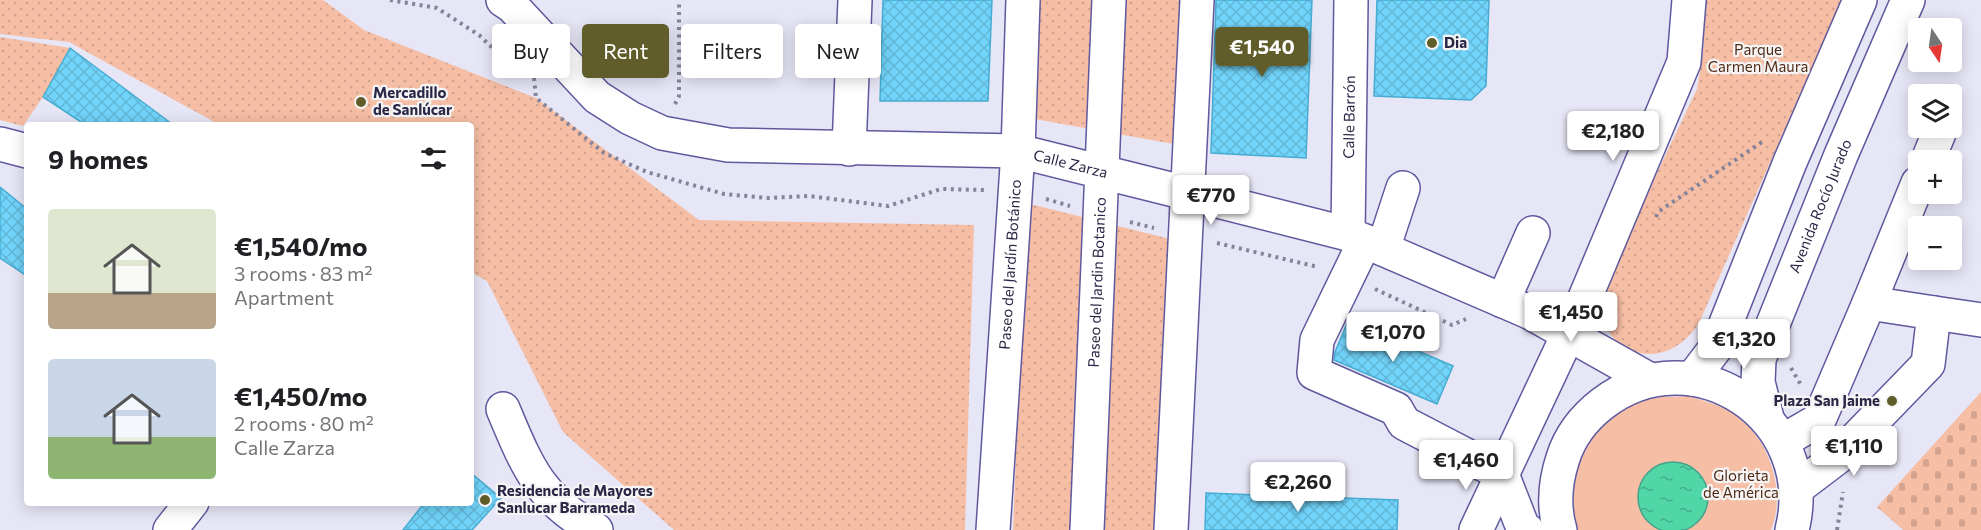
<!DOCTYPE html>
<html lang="en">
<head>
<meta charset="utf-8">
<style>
  body { margin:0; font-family:Commissioner,sans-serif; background:#f2f2f2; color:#202124; height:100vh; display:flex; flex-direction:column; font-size:22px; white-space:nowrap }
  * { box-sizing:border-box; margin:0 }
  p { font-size:20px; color:#757577 }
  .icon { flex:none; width:33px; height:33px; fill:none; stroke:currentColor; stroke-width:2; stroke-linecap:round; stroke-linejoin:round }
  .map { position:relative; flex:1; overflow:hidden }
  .panel { position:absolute; left:24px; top:122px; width:450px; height:384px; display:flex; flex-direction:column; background:#fff; border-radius:6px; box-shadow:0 3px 15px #0003 }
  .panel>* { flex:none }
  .top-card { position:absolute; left:492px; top:24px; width:570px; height:54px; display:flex; gap:12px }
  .needle { width:39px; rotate:167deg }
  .tools { position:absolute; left:1908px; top:18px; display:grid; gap:12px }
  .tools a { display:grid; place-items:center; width:54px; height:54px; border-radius:6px; background:#fff; box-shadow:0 3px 15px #0003; font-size:30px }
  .price { position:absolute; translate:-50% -51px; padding:0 14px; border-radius:6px; background:#fff; color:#222; font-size:20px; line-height:39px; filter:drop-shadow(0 2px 3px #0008) }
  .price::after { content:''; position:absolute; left:50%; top:36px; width:18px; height:14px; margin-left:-9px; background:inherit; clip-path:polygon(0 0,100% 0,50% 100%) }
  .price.active { background:#605d2a; color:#fff }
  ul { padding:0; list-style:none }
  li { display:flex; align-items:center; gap:18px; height:150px; padding:0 24px }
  li span { display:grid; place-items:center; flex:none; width:168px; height:120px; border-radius:6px; color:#555 }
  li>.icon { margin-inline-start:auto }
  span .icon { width:72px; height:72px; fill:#fffc; stroke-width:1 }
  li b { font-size:26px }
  h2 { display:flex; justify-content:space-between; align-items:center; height:72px; padding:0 24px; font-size:26px }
  .pill { padding:0 21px; border-radius:6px; background:#fff; box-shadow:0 3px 15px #0003; font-size:21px; line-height:54px }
  .pill.active { background:#605d2a; color:#fff }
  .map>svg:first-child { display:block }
  .green { fill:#f6bea5 }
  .cemetery { fill:url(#cemetery-stones) }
  .park { fill:url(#park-dots) }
  .water { fill:url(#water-ripples); stroke:#45a28a; stroke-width:1.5 }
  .building { fill:url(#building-cross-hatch); stroke:#47acd1; stroke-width:1.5 }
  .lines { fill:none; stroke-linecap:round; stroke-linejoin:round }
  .minor-casing { stroke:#5f599e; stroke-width:36 }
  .major-casing { stroke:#5f599e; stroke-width:36 }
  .path { stroke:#84839a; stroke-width:4; stroke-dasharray:3 4.5; stroke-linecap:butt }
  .minor { stroke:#fff; stroke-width:33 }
  .major { stroke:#fff; stroke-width:33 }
  .poi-dot { fill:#605d2a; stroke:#f5f5f5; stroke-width:2 }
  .labels { text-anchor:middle; stroke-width:4.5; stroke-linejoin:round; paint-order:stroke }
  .poi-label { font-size:15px; font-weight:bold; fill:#2a2846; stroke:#f5f5f5; text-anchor:start }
  .park-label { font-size:15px; fill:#512a16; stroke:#f5f5f5 }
  .street-label { font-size:15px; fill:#2a2846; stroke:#f5f5f5 }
</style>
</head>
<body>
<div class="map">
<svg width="1981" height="530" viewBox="0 0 1981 530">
  <defs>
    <pattern id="cemetery-stones" width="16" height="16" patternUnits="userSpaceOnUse" patternTransform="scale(1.5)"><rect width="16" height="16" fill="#f6bea5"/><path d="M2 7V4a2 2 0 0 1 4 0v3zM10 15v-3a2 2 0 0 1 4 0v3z" fill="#d3a38f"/></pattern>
    <pattern id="park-dots" width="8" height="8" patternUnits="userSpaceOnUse" patternTransform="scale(1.5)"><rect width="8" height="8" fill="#f6bea5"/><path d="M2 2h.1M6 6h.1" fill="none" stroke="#d3a38f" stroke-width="1.8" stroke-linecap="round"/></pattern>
    <pattern id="water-ripples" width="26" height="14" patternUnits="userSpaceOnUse" patternTransform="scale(1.5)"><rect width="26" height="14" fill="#51d7a7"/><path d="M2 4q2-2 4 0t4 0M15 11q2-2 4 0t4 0" fill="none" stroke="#43ae8a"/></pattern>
    <pattern id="building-cross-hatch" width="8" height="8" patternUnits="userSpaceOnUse" patternTransform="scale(1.5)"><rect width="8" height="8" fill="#71d4fa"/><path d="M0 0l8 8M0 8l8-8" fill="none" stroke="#62b6d8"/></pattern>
  </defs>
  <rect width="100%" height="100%" fill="#e6e6f6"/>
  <path class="green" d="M1688,396C1698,399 1709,402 1719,406C1764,424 1789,485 1771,530H1684C1711,519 1715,483 1690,466L1648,472C1633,492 1638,520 1663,530H1578C1560,475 1596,408 1655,398C1665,396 1677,397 1688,396Z"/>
  <path class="cemetery" d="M1981,392V530H1903L1877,507Z"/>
  <g class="park">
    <path d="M0,0H323L364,30L536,98L699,220L974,225L965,530H674L563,432L487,281L471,272V124H218L69,42L0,34Z"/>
    <path d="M1039,0H1182L1179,145L1035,119Z"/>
    <path d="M1706,0H1842L1699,323C1662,382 1586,350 1604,284L1697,89L1703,53Z"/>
    <path d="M0,37L70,48L43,97L23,126L0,120Z"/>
    <path d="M1026,203L1170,239L1159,530H1013Z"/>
  </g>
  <circle class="water" cx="1673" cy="497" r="35"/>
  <g class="building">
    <path d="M883,0H992L988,101H880Z"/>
    <path d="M1216,0H1312L1306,158L1211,153Z"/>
    <path d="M1377,0H1489L1486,86L1471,100L1374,96Z"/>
    <path d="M70,48L172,124H84L43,97Z"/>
    <path d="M0,187L27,209V276L0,258Z"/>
    <path d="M1348,321L1453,366L1437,404L1334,360L1335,352Z"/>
    <path d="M471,473L501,498L472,530H403L425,502H471Z"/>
    <path d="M1206,493L1398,500L1397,530H1205Z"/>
  </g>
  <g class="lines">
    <defs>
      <g id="minor">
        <path id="s1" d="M503,0L512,6L597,97L630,118L662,133L728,145L1018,151L1186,193L1348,234L1529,312L1650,380"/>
        <path d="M0,144L27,151"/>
        <path d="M849,149L855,0"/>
        <path d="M1928,160L1941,128"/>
        <path id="s2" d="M1348,234L1351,0"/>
        <path d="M1365,241L1317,340L1314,373L1396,409L1404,423L1502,474L1523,528L1527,530"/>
        <path d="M1383,249L1403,188"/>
        <path d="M1503,301L1533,233"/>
        <path d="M1869,303L1918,183"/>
        <path d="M1934,313L1981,320"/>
        <path d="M503,409C527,466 539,499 596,530"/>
        <path d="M1783,441L1819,420L1869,303L1934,313L1928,364L1838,457L1797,488"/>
        <path d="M170,530L192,502"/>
        <path id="s3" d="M993,530L1018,151L1023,0"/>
        <path id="s4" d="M1087,530L1109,0"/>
        <path d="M1171,530L1197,0"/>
        <path d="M1476,530L1582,305L1684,62L1689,0"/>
      </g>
      <g id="major">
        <path d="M1692,379L1717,346L1790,162L1860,0"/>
        <path id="s5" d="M1767,418L1758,382L1759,359L1841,155L1908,0"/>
        <path d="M1560,530C1553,506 1555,482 1563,458C1570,436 1584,418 1602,404C1694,333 1820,418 1792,530"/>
      </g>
    </defs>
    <use href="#minor" class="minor-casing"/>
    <use href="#major" class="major-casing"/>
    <g class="path">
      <path d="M390,0L437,8L479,35L504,59H518"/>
      <path d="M534,78L536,98L604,153L647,172L724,194L768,198L809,196L888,206L941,189L985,190"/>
      <path d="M675,104L679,96V0"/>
      <path d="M1046,199L1070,206"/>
      <path d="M1656,217L1658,212L1765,140"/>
      <path d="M1130,222L1154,228"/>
      <path d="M1217,243L1318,267"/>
      <path d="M1375,289L1452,325L1466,319"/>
      <path d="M1791,368L1801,385"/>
      <path d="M1837,530L1843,492"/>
    </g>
    <use href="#minor" class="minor"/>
    <use href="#major" class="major"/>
  </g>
  <g class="poi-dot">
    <circle cx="1432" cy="43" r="6"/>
    <circle cx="361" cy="102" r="6"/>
    <circle cx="1892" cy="401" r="6"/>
    <circle cx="485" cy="500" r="6"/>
  </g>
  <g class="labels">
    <g class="poi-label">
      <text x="1444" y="48">Dia</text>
      <text x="373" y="98">Mercadillo<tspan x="373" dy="17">de Sanlúcar</tspan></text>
      <text x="1880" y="406" text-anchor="end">Plaza San Jaime</text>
      <text x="497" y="496">Residencia de Mayores<tspan x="497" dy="17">Sanlucar Barrameda</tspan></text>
    </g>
    <g class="park-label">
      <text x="1758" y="55">Parque<tspan x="1758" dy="17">Carmen Maura</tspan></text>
      <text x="1741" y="481">Glorieta<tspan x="1741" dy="17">de América</tspan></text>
    </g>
    <g class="street-label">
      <text dy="5" stroke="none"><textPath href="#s2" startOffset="117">Calle Barrón</textPath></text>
      <text dy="5" stroke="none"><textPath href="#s1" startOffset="621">Calle Zarza</textPath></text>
      <text dy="5" stroke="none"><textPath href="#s5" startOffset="225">Avenida Rocío Jurado</textPath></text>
      <text dy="5" stroke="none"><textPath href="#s3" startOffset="266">Paseo del Jardín Botánico</textPath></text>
      <text dy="5" stroke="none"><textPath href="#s4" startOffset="248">Paseo del Jardin Botanico</textPath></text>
    </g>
  </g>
</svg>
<div class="tools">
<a><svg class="needle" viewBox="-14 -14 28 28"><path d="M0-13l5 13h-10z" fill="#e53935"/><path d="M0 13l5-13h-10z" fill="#757577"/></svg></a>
<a><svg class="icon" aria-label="layers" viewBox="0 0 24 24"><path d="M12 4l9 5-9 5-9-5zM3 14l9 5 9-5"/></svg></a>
<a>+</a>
<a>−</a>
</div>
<b class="price active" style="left:1262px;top:78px">€1,540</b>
<b class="price" style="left:1613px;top:162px">€2,180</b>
<b class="price" style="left:1211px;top:226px">€770</b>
<b class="price" style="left:1571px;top:343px">€1,450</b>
<b class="price" style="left:1393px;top:363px">€1,070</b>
<b class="price" style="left:1744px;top:370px">€1,320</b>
<b class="price" style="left:1854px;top:477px">€1,110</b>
<b class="price" style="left:1466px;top:491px">€1,460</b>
<b class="price" style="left:1298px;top:513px">€2,260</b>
<div class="top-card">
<a class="pill">Buy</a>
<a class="pill active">Rent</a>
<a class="pill">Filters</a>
<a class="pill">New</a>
</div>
<section class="panel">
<h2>9 homes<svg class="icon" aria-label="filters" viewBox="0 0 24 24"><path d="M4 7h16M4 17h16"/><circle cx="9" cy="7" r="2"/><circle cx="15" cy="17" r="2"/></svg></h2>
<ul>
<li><span style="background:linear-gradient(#dfe7d0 70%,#b9a48a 0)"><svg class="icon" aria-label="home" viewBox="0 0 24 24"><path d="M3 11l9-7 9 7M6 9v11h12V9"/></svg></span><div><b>€1,540/mo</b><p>3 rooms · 83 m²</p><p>Apartment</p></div></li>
<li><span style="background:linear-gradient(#c9d6e8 65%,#8fb573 0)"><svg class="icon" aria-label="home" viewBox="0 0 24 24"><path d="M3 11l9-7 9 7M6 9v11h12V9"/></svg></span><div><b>€1,450/mo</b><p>2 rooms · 80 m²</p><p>Calle Zarza</p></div></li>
</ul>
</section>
</div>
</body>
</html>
